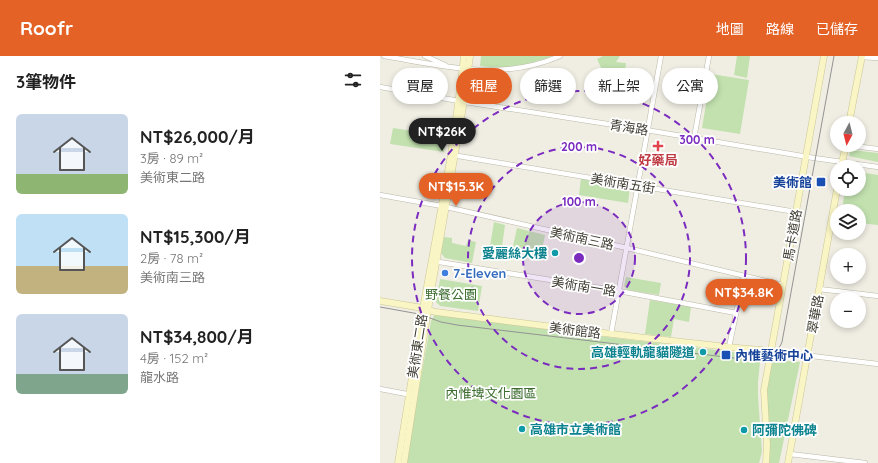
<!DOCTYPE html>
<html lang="zh-TW">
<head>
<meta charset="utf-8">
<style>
  body { margin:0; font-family:Quicksand,"Noto Sans TC",sans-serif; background:#f2f2f2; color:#222; height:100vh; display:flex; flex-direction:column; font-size:15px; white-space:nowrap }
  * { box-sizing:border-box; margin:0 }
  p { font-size:13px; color:#767676 }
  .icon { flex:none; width:22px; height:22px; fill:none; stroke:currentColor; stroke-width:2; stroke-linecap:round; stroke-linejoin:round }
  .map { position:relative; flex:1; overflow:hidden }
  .sheet { display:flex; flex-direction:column; background:#fff; width:380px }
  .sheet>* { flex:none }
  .banner { position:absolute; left:12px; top:12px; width:380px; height:36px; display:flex; gap:8px }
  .needle { width:26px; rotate:187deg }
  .tools { position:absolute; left:450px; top:60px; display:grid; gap:8px }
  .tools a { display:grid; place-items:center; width:36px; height:36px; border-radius:50%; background:#fff; box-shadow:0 2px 6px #0003; font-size:20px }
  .price { position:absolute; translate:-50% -34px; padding:0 9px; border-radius:14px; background:#e46226; color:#fff; font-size:13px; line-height:26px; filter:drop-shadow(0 1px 2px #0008) }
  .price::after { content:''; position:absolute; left:50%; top:24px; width:12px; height:9px; margin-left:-6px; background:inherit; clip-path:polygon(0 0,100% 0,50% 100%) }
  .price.selected { background:#222; color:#fff }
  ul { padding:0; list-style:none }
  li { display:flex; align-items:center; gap:12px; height:100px; padding:0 16px }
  li span { display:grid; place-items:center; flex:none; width:112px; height:80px; border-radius:6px; color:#555 }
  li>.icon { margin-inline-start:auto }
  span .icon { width:48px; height:48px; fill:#fffc; stroke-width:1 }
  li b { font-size:17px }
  h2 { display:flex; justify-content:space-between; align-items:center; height:48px; padding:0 16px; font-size:17px }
  .tag { padding:0 14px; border-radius:18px; background:#fff; box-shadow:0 2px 6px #0003; font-size:14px; line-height:36px }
  .tag.selected { background:#e46226; color:#fff }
  header { display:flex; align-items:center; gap:24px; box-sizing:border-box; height:56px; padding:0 20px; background:#e46226; color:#fff }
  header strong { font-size:19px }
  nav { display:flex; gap:22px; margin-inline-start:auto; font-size:14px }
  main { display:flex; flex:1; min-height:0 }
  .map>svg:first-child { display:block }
  .green { fill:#c2e1af }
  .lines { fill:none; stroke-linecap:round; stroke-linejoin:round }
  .street-casing { stroke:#bab7a7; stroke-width:5.5 }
  .secondary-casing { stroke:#ccc697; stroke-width:7 }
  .street { stroke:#fff; stroke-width:4.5 }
  .secondary { stroke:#f9f5c4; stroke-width:6 }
  .tram { stroke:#939393; stroke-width:1 }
  .ring { fill:none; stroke:#7b2cbf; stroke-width:2; stroke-dasharray:7 5 }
  .health-dot { fill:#e0444e; stroke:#fff; stroke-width:1.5 }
  .transit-dot { fill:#1a4fb4; stroke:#fff; stroke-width:1.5 }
  .culture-dot { fill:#0f9aa8; stroke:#fff; stroke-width:1.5 }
  .shop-dot { fill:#3f7fe0; stroke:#fff; stroke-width:1.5 }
  .labels { text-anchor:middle; stroke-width:3.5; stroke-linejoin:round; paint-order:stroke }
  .street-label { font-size:13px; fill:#413e34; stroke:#fff }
  .health-label { font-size:13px; font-weight:bold; fill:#be3a42; stroke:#fff }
  .transit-label { font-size:13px; font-weight:bold; fill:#164399; stroke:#fff; text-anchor:end }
  .culture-label { font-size:13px; font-weight:bold; fill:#0d838f; stroke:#fff; text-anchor:end }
  .shop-label { font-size:13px; font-weight:bold; fill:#366cbe; stroke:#fff; text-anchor:start }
  .park-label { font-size:13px; fill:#3b6c2e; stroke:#fff }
  .centre { fill:#7b2cbf; stroke:#fff; stroke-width:2 }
  .ring-label { font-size:12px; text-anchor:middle; font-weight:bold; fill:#7b2cbf; stroke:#fff; stroke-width:3.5; stroke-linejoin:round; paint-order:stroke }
</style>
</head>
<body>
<header>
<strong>Roofr</strong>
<nav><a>地圖</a><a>路線</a><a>已儲存</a></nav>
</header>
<main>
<section class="sheet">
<h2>3筆物件<svg class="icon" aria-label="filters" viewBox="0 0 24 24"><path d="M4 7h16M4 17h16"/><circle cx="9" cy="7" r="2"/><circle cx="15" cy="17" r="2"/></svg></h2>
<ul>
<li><span style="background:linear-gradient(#c9d6e8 75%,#8fb573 0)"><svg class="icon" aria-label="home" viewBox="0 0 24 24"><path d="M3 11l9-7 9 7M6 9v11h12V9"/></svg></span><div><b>NT$26,000/月</b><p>3房 · 89 m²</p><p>美術東二路</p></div></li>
<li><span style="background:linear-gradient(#bfe0f5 65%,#c2b280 0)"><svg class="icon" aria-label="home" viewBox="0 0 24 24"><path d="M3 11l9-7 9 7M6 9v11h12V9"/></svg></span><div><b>NT$15,300/月</b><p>2房 · 78 m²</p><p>美術南三路</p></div></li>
<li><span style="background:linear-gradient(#c9d6e8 75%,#7fa58c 0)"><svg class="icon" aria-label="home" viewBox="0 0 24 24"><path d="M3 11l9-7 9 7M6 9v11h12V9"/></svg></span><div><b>NT$34,800/月</b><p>4房 · 152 m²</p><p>龍水路</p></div></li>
</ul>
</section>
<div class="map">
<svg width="498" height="407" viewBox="0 0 498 407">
  <rect width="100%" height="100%" fill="#f0eee3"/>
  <g class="green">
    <path d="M101,0H173C156,6 137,12 118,11C112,11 106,11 100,10Z"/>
    <path d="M223,0H240L236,6L246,7L244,24C224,20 226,22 217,3Z"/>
    <path d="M357,0H370L367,22L354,19Z"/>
    <path d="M331,18L369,24L360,78L322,72Z"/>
    <path d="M13,72L66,80L64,96L10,88Z"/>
    <path d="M472,94L498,97V106L473,101L469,100L470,95Z"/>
    <path d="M479,116L498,119V169L479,167V155H462L465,133H479Z"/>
    <path d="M201,122L249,130L250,132L248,147L199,139Z"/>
    <path d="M114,166L125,169L121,198L109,196Z"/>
    <path d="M137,172L165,179L160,205L131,199Z"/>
    <path d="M64,181L72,182V187L86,190L88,184L96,186L92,207L65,202L61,197Z"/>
    <path d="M246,221L281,227L279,239L247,234L244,230Z"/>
    <path d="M60,223L102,230L98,255L60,250L56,246Z"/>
    <path d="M270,244L311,251L309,266L294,263L291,281L265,278Z"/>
    <path d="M55,258L210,279L378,299L380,306L378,326V340L382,396L379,407H26L51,265Z"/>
    <path d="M397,304L420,306L399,407H387L385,334L389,309L392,306Z"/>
  </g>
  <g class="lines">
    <defs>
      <g id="street">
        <path d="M4,0C64,10 121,26 180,0"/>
        <path d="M45,0L65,9"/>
        <path d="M482,1L498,2"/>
        <path d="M0,31L79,45L260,73L434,102L498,111"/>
        <path d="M314,82L329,0"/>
        <path d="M466,89L498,93"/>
        <path d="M72,99L416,156"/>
        <path d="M0,139L62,150L247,192L403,229"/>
        <path d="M53,205L239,235L356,257"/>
        <path d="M439,233L498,240"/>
        <path d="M231,278L281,0"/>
        <path d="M349,291L364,220"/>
        <path d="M391,295L498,308"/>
        <path d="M0,333L32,339"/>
        <path d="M410,398L485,407"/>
      </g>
      <g id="secondary">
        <path d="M469,67L482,0"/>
        <path d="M461,111L466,89"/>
        <path d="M0,245L43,252L55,256C167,270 279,285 391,295"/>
        <path d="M18,407L44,247L71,99L82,19L84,0"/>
        <path d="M24,407L49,248L83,51L90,0"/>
        <path d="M386,407L387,389L384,334L444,0"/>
        <path d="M408,407L457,133"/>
      </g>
    </defs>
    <use href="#street" class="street-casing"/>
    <use href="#secondary" class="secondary-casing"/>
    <use href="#street" class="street"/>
    <use href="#secondary" class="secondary"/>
    <path class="tram" d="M0,251L39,258L61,266L77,269L362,303C378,304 395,304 402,286L454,0"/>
  </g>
  <circle cx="199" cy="202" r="56" fill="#7b2cbf" fill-opacity=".12"/>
  <g class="ring">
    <circle cx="199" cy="202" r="56"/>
    <circle cx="199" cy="202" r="111"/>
    <circle cx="199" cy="202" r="167"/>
  </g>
  <path class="health-dot" d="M276 84h4v4h4v4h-4v4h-4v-4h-4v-4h4z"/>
  <g class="transit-dot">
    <rect x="436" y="121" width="10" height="10" rx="2"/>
    <rect x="341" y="294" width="10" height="10" rx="2"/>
  </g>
  <g class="culture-dot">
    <circle cx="175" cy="197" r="4"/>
    <circle cx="323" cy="296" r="4"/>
    <circle cx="142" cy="373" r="4"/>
    <circle cx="364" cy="374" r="4"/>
  </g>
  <circle class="shop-dot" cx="65" cy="217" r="4"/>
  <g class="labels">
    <g class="street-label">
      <text transform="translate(249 71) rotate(9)" y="5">青海路</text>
      <text transform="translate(243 127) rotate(9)" y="5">美術南五街</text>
      <text transform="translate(412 179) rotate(-80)" y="5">馬卡道路</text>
      <text transform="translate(202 182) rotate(12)" y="5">美術南三路</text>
      <text transform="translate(204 230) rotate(9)" y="5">美術南一路</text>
      <text transform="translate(435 258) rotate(-80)" y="5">翠華路</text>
      <text transform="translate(195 274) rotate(7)" y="5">美術館路</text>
      <text transform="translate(37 290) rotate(-81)" y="5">美術東二路</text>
    </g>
    <g class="health-label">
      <text x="278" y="109">好藥局</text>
    </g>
    <g class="transit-label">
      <text x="432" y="131">美術館</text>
      <text x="355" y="304" text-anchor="start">內惟藝術中心</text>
    </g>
    <g class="culture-label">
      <text x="167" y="202">愛麗絲大樓</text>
      <text x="315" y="301">高雄輕軌龍貓隧道</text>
      <text x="150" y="378" text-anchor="start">高雄市立美術館</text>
      <text x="372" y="379" text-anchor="start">阿彌陀佛碑</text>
    </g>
    <g class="shop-label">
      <text x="73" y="222">7-Eleven</text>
    </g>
    <g class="park-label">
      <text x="71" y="243">野餐公園</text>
      <text x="111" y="342">內惟埤文化園區</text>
    </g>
  </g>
  <circle cx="199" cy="202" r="6" class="centre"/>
  <g class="ring-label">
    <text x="317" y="88">300 m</text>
    <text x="199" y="95">200 m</text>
    <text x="199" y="150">100 m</text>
  </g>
</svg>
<div class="tools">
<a><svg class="needle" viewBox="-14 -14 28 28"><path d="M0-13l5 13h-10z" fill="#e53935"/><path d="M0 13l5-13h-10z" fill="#767676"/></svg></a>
<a><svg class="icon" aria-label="locate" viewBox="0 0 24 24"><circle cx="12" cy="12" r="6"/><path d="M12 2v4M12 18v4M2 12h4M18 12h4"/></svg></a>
<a><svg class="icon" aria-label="layers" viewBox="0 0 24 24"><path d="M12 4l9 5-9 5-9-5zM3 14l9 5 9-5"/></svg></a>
<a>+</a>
<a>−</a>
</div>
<b class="price selected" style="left:62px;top:96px">NT$26K</b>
<b class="price" style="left:76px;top:151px">NT$15.3K</b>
<b class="price" style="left:364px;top:257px">NT$34.8K</b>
<div class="banner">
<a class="tag">買屋</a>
<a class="tag selected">租屋</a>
<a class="tag">篩選</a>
<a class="tag">新上架</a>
<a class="tag">公寓</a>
</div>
</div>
</main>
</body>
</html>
